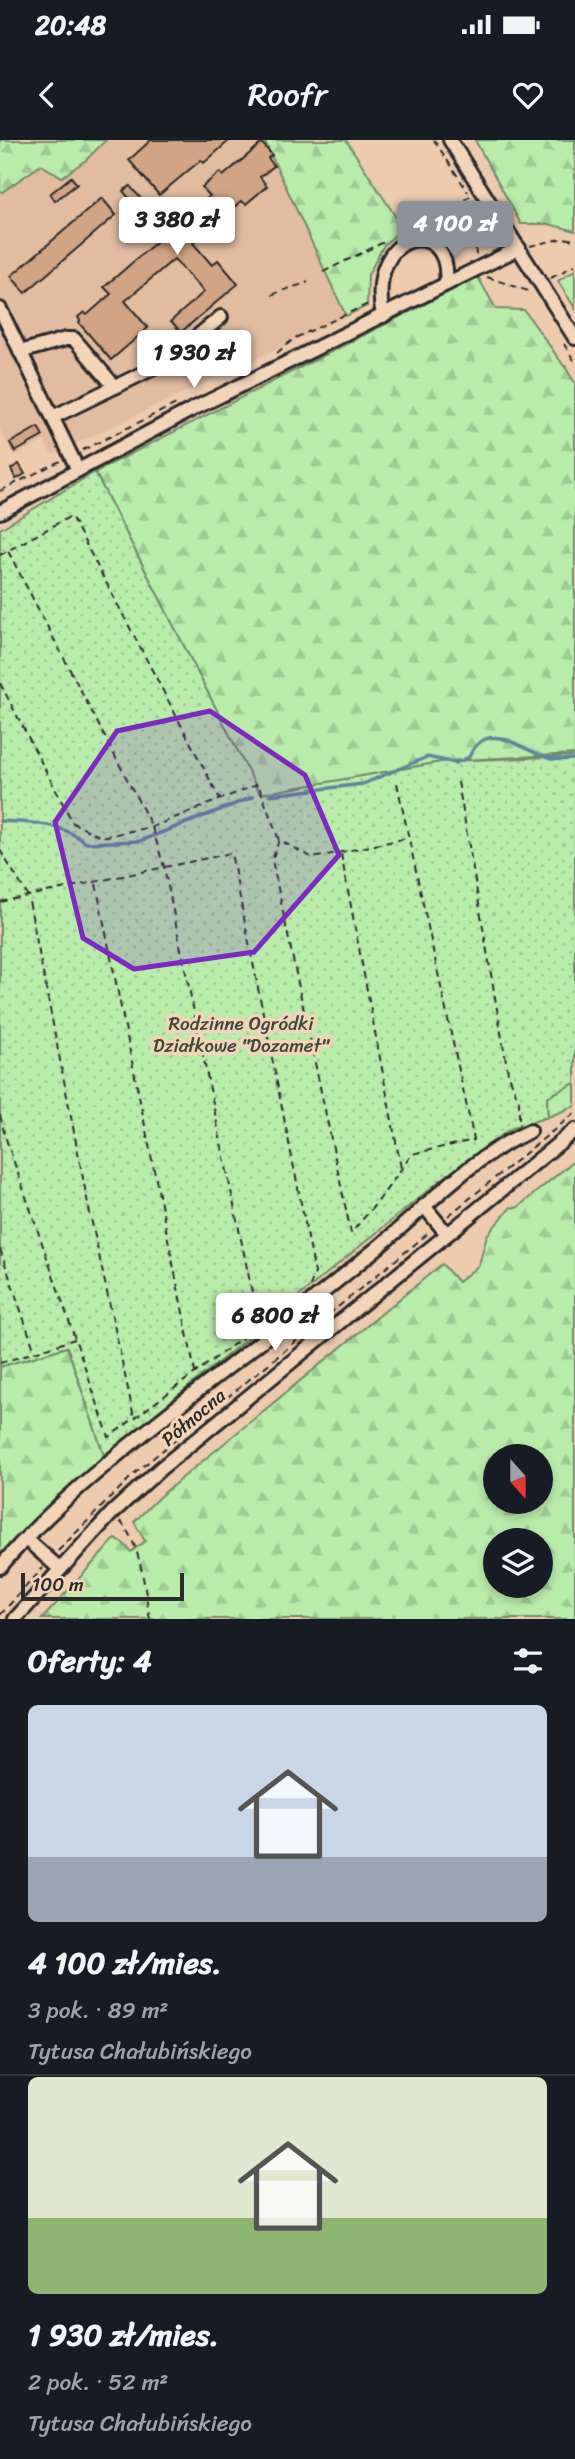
<!DOCTYPE html>
<html lang="pl">
<head>
<meta charset="utf-8">
<style>
  body { margin:0; font-family:Sriracha,sans-serif; background:#242831; color:#f1f3f6; height:100vh; display:flex; flex-direction:column; font-size:26px; white-space:nowrap }
  * { box-sizing:border-box; margin:0 }
  p { font-size:23px; color:#9ea1a6 }
  .icon { flex:none; width:38px; height:38px; fill:none; stroke:currentColor; stroke-width:2; stroke-linecap:round; stroke-linejoin:round }
  .map { position:relative; height:1479px; overflow:hidden }
  .sheet { display:flex; flex-direction:column; background:#171b24; flex:1 }
  .sheet>* { flex:none }
  .needle { width:46px; rotate:159deg }
  .controls { position:absolute; left:483px; top:1304px; display:grid; gap:14px }
  .controls a { display:grid; place-items:center; width:70px; height:70px; border-radius:50%; background:#171b24; box-shadow:0 4px 10px #0003; font-size:35px }
  .scale { position:absolute; left:21px; bottom:18px; width:163px; box-sizing:border-box; padding-left:7px; border:4px solid #2b2b2b; border-top:0; font-size:19px; line-height:24px; white-space:nowrap; color:#2b2b2b; -webkit-text-stroke:5px #f2d4b8; paint-order:stroke }
  .price { position:absolute; translate:-50% -60px; padding:0 16px; border-radius:7px; background:#fff; color:#222; font-size:23px; line-height:46px; filter:drop-shadow(0 2px 4px #0008) }
  .price::after { content:''; position:absolute; left:50%; top:42px; width:21px; height:16px; margin-left:-10px; background:inherit; clip-path:polygon(0 0,100% 0,50% 100%) }
  .price.on { background:#8c9099; color:#fff }
  ul { padding:0; list-style:none }
  li { display:grid; align-content:center; gap:14px; height:371px; padding:0 28px }
  li+li { border-top:2px solid #363941 }
  li span { display:grid; place-items:center; height:217px; border-radius:10px; color:#555 }
  li>.icon { margin-inline-start:auto }
  span .icon { width:126px; height:126px; fill:#fffc; stroke-width:1 }
  li b { font-size:30px }
  h2 { display:flex; justify-content:space-between; align-items:center; height:84px; padding:0 28px; font-size:30px }
  .status { display:flex; justify-content:space-between; align-items:center; height:49px; padding:0 35px; background:#171b24; direction:ltr }
  .status svg { height:19px; fill:currentColor }
  header { display:flex; justify-content:space-between; align-items:center; height:91px; padding:0 28px; background:#171b24; font-size:32px; font-weight:600 }
  .map>svg:first-child { display:block }
  .built { fill:#e1bca1 }
  .grass { fill:url(#grass-dots); stroke:#728b6b; stroke-width:2 }
  .forest { fill:url(#forest-firs); stroke:#728b6b; stroke-width:2; fill-rule:evenodd }
  .lines { fill:none; stroke-linecap:round; stroke-linejoin:round }
  .stream { stroke:#608699; stroke-width:3.5 }
  .building { fill:#d2a486; stroke:#2b2b2b; stroke-width:2 }
  .minor-casing { stroke:#2b2b2b; stroke-width:18 }
  .path { stroke:#2b2b2b; stroke-width:2; stroke-dasharray:7 5; stroke-linecap:butt }
  .minor { stroke:#f2d4b8; stroke-width:12 }
  .marked { fill:#7b2cbf; fill-opacity:0.2; stroke:#7b2cbf; stroke-width:5; stroke-linejoin:round }
  .labels { text-anchor:middle; stroke-width:7; stroke-linejoin:round; paint-order:stroke }
  .park-label { font-size:19px; fill:#40483e; stroke:#f2d4b8 }
  .street-label { font-size:19px; fill:#2b2b2b; stroke:#f2d4b8 }
</style>
</head>
<body>
<div class="status"><b>20:48</b><svg viewBox="0 0 49 12"><path d="M0 12V9h3v3zM5 12V6h3v6zM10 12V3h3v9zM15 12V0h3v12zM26 1h20v11H26zM47 4h2v5h-2z"/></svg></div>
<header><svg class="icon" aria-label="back" viewBox="0 0 24 24"><path d="M15 5l-7 7 7 7"/></svg>Roofr<svg class="icon" aria-label="heart" viewBox="0 0 24 24"><path d="M12 20l-8-8c-3-5 5-10 8-4 3-6 11-1 8 4z"/></svg></header>
<div class="map">
<svg width="575" height="1479" viewBox="0 0 575 1479">
  <defs>
    <pattern id="grass-dots" width="8" height="8" patternUnits="userSpaceOnUse" patternTransform="scale(1.75)"><rect width="8" height="8" fill="#b9ebab"/><path d="M2 2h.1M6 6h.1" fill="none" stroke="#9fca93" stroke-width="1.8" stroke-linecap="round"/></pattern>
    <pattern id="forest-firs" width="22" height="20" patternUnits="userSpaceOnUse" patternTransform="scale(1.75)"><rect width="22" height="20" fill="#b9ebab"/><path d="M5 1l3.5 6h-7zM16 11l3.5 6h-7z" fill="#9fca93"/></pattern>
  </defs>
  <rect width="100%" height="100%" fill="#edcbaf"/>
  <filter id="ink" filterUnits="userSpaceOnUse"><feTurbulence type="fractalNoise" baseFrequency=".0143" numOctaves="2"/><feDisplacementMap in="SourceGraphic" scale="14" xChannelSelector="R" yChannelSelector="G"/><feConvolveMatrix kernelMatrix="1 2 1 2 8 2 1 2 1" color-interpolation-filters="sRGB"/></filter>
  <g filter="url(#ink)">
    <path class="built" d="M0,0H264L346,176L52,315L44,301L14,316L0,290Z"/>
    <path class="grass" d="M95,332L260,654L446,621L575,616V943L547,957L548,977L510,989L442,1039L104,1316L67,1207L0,1227V389Z"/>
    <g class="forest">
      <path d="M0,0H106L86,20L62,37L41,25L2,52L0,51Z"/>
      <path d="M264,0H346L403,88L384,105L368,135L367,166L346,176Z"/>
      <path d="M475,0H575V91L549,84H521Z"/>
      <path d="M575,130V168L558,141Z"/>
      <path d="M478,137L496,169L524,170L564,226H567L565,227L575,243V614L446,621L260,654L95,332Z"/>
      <path d="M575,943V966L548,977L547,957Z"/>
      <path d="M575,1020V1479H42L115,1399L123,1403L131,1412L145,1401L134,1382L159,1357L442,1124L458,1142L479,1125L487,1095L511,1067L517,1068ZM495,1316H541V1362H495ZM495,1400H541V1446H495Z"/>
      <path d="M67,1207L104,1316L0,1417V1227Z"/>
    </g>
    <g class="lines">
      <g class="stream">
        <path d="M270,655L363,644L427,617L456,623L469,617C488,575 524,613 552,619C559,620 568,619 575,619"/>
        <path d="M0,681C31,683 61,682 86,703L140,701L253,657"/>
      </g>
    </g>
    <g class="building">
      <path d="M151,0H230L204,23L201,20L159,55L129,20Z"/>
      <path d="M262,3L272,15L268,18L274,26L260,37L267,46L246,64L241,61L193,103L212,125L218,120L238,144L181,192L171,181L204,152L174,119L125,161L148,188L111,220L79,183L80,181L78,177L84,172L87,175L111,154L104,147L162,97L123,51L130,46L169,91L210,56L202,47L220,32L223,36Z"/>
      <path d="M71,37L77,44L55,61L50,54Z"/>
      <path d="M102,58L116,75L25,153L11,136Z"/>
      <path d="M38,287L43,296L15,312L10,303Z"/>
      <path d="M19,324L25,334L16,339L11,329Z"/>
    </g>
    <g class="lines">
      <defs>
        <g id="minor">
          <path d="M450,0L575,198"/>
          <path d="M0,169L78,330"/>
          <path d="M383,176C365,88 453,74 446,144"/>
          <path d="M20,212L66,199H74L115,247"/>
          <path d="M53,277L166,222L221,177"/>
          <path d="M0,372L189,271L519,108"/>
          <path d="M424,1066L447,1094"/>
          <path d="M26,1399L60,1429"/>
          <path d="M0,1427C48,1370 109,1321 168,1274C236,1221 305,1168 371,1113C423,1071 467,1019 530,991"/>
          <path d="M15,1479L112,1373L160,1329L575,990"/>
        </g>
      </defs>
      <use href="#minor" class="minor-casing"/>
      <g class="path">
        <path d="M434,0L468,52"/>
        <path d="M473,60L476,117"/>
        <path d="M218,81L233,98"/>
        <path d="M426,88L440,76L470,56"/>
        <path d="M405,90V72L412,68"/>
        <path d="M432,90L443,96L452,109"/>
        <path d="M530,106L564,98L575,100"/>
        <path d="M323,132L388,100"/>
        <path d="M487,137L531,152"/>
        <path d="M551,138L575,125"/>
        <path d="M272,155C284,149 296,147 308,142"/>
        <path d="M564,204L575,222"/>
        <path d="M277,213L295,198L370,163"/>
        <path d="M83,310L178,263"/>
        <path d="M0,351L62,320"/>
        <path d="M8,411L152,687L164,727L259,1186"/>
        <path d="M0,415L71,376L220,659"/>
        <path d="M0,543L73,683L101,697L152,687L258,644L279,700L313,718L408,698"/>
        <path d="M458,642L508,933L519,961V985"/>
        <path d="M279,700L272,720L351,1093L379,1060L412,1014L474,1000L397,643"/>
        <path d="M0,710L28,756L89,1069L134,1277"/>
        <path d="M341,714L401,1028"/>
        <path d="M96,744L195,1232"/>
        <path d="M0,762L231,713L315,1133L309,1148"/>
        <path d="M0,975L5,996L109,1297L288,1164"/>
        <path d="M448,1076L575,973"/>
        <path d="M0,1109L35,1212"/>
        <path d="M0,1223L75,1199"/>
        <path d="M120,1381C142,1406 144,1448 150,1479"/>
        <path d="M58,1411L136,1332L431,1091"/>
        <path d="M0,1475L43,1428"/>
      </g>
      <use href="#minor" class="minor"/>
    </g>
  </g>
  <path class="marked" d="M210,571L305,635L339,715L254,812L134,829L83,798L55,682L117,591Z"/>
  <g class="labels">
    <g class="park-label">
      <text x="241" y="890">Rodzinne Ogródki<tspan x="241" dy="22">Działkowe "Dozamet"</tspan></text>
    </g>
    <g class="street-label">
      <text transform="translate(193 1277) rotate(-40)" y="7">Północna</text>
    </g>
  </g>
</svg>
<div class="controls">
<a><svg class="needle" viewBox="-14 -14 28 28"><path d="M0-13l5 13h-10z" fill="#e53935"/><path d="M0 13l5-13h-10z" fill="#9ea1a6"/></svg></a>
<a><svg class="icon" aria-label="layers" viewBox="0 0 24 24"><path d="M12 4l9 5-9 5-9-5zM3 14l9 5 9-5"/></svg></a>
</div>
<div class="scale">100 m</div>
<b class="price" style="left:177px;top:117px">3 380 zł</b>
<b class="price on" style="left:455px;top:121px">4 100 zł</b>
<b class="price" style="left:194px;top:250px">1 930 zł</b>
<b class="price" style="left:275px;top:1213px">6 800 zł</b>
</div>
<section class="sheet">
<h2>Oferty: 4<svg class="icon" aria-label="filters" viewBox="0 0 24 24"><path d="M4 7h16M4 17h16"/><circle cx="9" cy="7" r="2"/><circle cx="15" cy="17" r="2"/></svg></h2>
<ul>
<li><span style="background:linear-gradient(#c9d6e8 70%,#9aa5b1 0)"><svg class="icon" aria-label="home" viewBox="0 0 24 24"><path d="M3 11l9-7 9 7M6 9v11h12V9"/></svg></span><div><b>4 100 zł/mies.</b><p>3 pok. · 89 m²</p><p>Tytusa Chałubińskiego</p></div></li>
<li><span style="background:linear-gradient(#dfe7d0 65%,#8fb573 0)"><svg class="icon" aria-label="home" viewBox="0 0 24 24"><path d="M3 11l9-7 9 7M6 9v11h12V9"/></svg></span><div><b>1 930 zł/mies.</b><p>2 pok. · 52 m²</p><p>Tytusa Chałubińskiego</p></div></li>
</ul>
</section>
</body>
</html>
